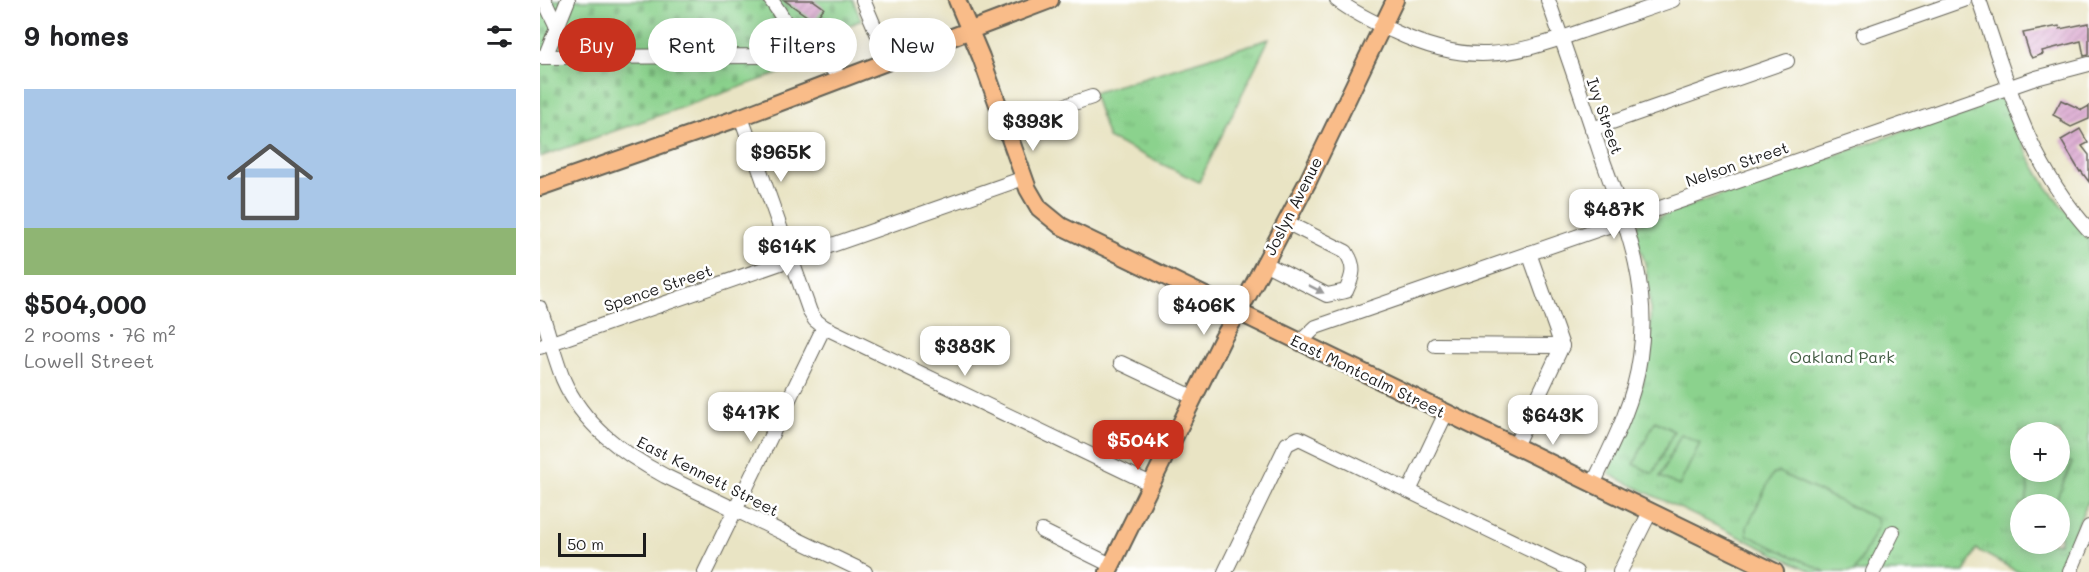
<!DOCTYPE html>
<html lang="en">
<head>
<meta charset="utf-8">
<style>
  body { margin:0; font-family:Mali,sans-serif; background:#f2f2f2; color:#202124; height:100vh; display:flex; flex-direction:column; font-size:22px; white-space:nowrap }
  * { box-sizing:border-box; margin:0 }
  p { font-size:20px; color:#757577 }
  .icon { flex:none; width:33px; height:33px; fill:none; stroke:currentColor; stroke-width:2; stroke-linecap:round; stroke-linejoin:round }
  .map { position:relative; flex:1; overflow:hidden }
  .details { display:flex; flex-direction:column; background:#fff; width:540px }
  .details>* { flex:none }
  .top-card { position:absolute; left:18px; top:18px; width:570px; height:54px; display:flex; gap:12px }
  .fabs { position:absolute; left:1470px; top:422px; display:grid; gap:12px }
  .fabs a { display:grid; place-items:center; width:60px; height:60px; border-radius:50%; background:#fff; box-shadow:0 3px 15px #0003; font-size:30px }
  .scale { position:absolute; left:18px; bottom:15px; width:88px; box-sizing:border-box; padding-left:6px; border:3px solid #1c1c1c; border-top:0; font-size:16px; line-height:21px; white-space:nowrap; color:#1c1c1c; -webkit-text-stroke:4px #fff; paint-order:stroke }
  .price { position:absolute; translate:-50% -51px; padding:0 14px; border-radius:12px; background:#fff; color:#222; font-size:20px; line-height:39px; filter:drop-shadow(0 2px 3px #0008) }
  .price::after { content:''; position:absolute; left:50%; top:36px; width:18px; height:14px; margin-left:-9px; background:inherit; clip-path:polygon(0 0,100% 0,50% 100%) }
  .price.on { background:#c8321e; color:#fff }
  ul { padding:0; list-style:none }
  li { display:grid; align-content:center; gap:12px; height:318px; padding:0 24px }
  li+li { border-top:2px solid #e0e0e0 }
  li span { display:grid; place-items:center; height:186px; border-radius:0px; color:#555 }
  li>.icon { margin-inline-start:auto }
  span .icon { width:108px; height:108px; fill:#fffc; stroke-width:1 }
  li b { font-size:26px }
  h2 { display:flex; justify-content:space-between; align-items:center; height:72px; padding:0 24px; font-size:26px }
  .tag { padding:0 21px; border-radius:27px; background:#fff; box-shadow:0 3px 15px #0003; font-size:21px; line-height:54px }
  .tag.on { background:#c8321e; color:#fff }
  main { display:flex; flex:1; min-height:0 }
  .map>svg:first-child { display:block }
  .grass { fill:url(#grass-tufts); stroke:#547754; stroke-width:1.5; fill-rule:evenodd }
  .cemetery { fill:url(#cemetery-stones); stroke:#547754; stroke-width:1.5 }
  .pitch { fill:#8bd28d; stroke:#547754; stroke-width:1.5 }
  .building { fill:url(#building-hatch) }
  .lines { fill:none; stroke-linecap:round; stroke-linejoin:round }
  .minor-casing { stroke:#646257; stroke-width:16 }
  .major-casing { stroke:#646257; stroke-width:20 }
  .minor { stroke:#fff; stroke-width:14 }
  .major { stroke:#f9bc89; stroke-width:16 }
  .oneway { fill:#999 }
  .labels { text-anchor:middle; stroke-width:5; stroke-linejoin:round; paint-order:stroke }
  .street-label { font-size:16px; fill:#1c1c1c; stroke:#fff }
  .park-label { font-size:16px; fill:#435c44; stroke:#fff }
</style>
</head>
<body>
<main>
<section class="details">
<h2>9 homes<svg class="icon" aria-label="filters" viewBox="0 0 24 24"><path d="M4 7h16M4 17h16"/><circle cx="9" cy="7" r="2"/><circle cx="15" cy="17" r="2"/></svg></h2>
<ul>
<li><span style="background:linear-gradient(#a9c7e8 75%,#8fb573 0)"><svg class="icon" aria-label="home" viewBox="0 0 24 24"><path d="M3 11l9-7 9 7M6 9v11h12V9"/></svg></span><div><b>$504,000</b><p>2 rooms · 76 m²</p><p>Lowell Street</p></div></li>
</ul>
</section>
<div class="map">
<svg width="1549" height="572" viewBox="0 0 1549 572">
  <defs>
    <pattern id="grass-tufts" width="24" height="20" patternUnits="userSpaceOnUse" patternTransform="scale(1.5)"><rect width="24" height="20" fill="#8bd28d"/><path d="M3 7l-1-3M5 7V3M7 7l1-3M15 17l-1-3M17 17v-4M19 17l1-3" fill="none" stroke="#77b479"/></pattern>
    <pattern id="cemetery-stones" width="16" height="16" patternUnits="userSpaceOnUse" patternTransform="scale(1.5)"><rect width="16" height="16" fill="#8bd28d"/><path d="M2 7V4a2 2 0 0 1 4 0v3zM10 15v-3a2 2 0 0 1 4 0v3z" fill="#77b479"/></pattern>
    <pattern id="building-hatch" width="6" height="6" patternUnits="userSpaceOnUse" patternTransform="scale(1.5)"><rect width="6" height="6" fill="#daa7cf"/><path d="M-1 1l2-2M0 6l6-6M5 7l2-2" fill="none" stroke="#ba8fb1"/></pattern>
  </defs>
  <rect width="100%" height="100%" fill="#fff"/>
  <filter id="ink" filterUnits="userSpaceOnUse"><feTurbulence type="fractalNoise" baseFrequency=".0167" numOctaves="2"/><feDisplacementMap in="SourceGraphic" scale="12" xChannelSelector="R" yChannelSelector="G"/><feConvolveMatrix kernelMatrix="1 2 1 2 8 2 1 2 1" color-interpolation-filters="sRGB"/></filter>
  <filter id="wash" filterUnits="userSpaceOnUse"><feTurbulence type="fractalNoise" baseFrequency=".008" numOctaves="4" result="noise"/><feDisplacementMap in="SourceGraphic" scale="24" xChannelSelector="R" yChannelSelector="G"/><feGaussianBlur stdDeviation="1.35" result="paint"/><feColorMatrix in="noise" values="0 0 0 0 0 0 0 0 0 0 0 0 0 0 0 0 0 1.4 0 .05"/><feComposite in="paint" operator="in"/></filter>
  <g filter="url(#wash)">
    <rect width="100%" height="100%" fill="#e9e4c4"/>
    <g class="grass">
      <path d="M729,39L659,182L568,138L553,93Z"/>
      <path d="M1459,98L1466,103L1489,157L1506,186L1549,240V499L1517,572H1478L1436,549L1425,572H1273L1068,474C1097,410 1116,362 1109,291C1108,282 1107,272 1105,263C1102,253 1097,243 1096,232C1095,227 1096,228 1098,224ZM1480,432H1520V471H1480ZM1480,504H1520V543H1480Z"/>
    </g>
    <path class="cemetery" d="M0,0H313L321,20L269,44V63L0,157Z"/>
    <g class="pitch">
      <path d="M1115,421L1134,431L1113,474L1094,464Z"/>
      <path d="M1141,434L1160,443L1139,486L1120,477Z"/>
      <path d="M1520,449L1528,453L1525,460L1532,463L1514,504H1486L1488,491L1486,471H1520Z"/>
      <path d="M1238,472L1337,519L1338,526L1314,572H1286L1207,535V527L1232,475Z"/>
    </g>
    <g id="blocks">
      <g class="building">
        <path d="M244,0H273L284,8L274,21Z"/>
        <path d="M1549,23V55L1544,56L1541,41L1502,51L1503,54L1492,58L1490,55L1483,33L1519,26L1520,29Z"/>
        <path d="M1521,100L1542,110L1549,106V119L1531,127L1520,121L1521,119L1513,115Z"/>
        <path d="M1540,129L1548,143L1542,146L1549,155V182L1541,171L1540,172L1521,140Z"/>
      </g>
    </g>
  </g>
  <g filter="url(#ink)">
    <use href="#blocks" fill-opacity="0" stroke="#646257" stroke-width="1.5"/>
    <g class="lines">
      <defs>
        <g id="minor">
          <path d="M4,0L17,27"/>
          <path d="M231,0C242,16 253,30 250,50"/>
          <path d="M323,0L349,61"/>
          <path d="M797,0C814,13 833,22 853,31C926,66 969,57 1042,31C1073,21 1103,10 1133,0"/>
          <path d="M1008,0C1026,51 1044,103 1061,155C1085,222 1111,284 1100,357C1094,403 1073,443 1053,484"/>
          <path d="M1439,0C1469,86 1486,160 1549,230"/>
          <path d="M1323,35L1423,0"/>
          <path d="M0,57L228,56C269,45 275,51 302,79"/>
          <path d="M5,57L28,0"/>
          <path d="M201,117L270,312L275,320L284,327L611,484"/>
          <path d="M465,126L552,97"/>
          <path d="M1052,129L1247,61"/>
          <path d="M724,263L787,295L806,291C813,276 816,267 806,252L746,222"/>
          <path d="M0,308C8,331 14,356 23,379C43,425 82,453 125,476L325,572"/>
          <path d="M759,343L776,327L1496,78L1549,64"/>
          <path d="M895,345L1022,346"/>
          <path d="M0,347L484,178"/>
          <path d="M581,363L653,397"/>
          <path d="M975,446L1022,346L989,253"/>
          <path d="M869,491L906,413"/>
          <path d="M502,531L571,565"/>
          <path d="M165,572L284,327"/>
          <path d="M685,572L747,444L759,438L1036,572"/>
          <path d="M1080,572L1110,512"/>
          <path d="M1333,572L1353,532"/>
          <path d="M1530,572L1549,527"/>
        </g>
        <g id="major">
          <path d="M417,0L441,57L488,189L499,208L521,226L1235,572"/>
          <path d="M0,187L201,117L510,0"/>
          <path d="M568,572L683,338L708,295L768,181L855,0"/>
        </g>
      </defs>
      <use href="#minor" class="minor-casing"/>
      <use href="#major" class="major-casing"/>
      <use href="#minor" class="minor"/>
      <use href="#major" class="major"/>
    </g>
    <defs><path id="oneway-solid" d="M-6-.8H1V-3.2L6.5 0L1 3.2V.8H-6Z" transform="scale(1.5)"/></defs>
    <use class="oneway" href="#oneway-solid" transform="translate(776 289) rotate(27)"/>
  </g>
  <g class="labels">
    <g class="street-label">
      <text transform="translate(1065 116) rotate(71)" y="6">Ivy Street</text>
      <text transform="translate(1197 164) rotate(-19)" y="6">Nelson Street</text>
      <text transform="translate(753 206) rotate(-63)" y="6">Joslyn Avenue</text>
      <text transform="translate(118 288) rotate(-19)" y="6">Spence Street</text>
      <text transform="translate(828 376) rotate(26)" y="6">East Montcalm Street</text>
      <text transform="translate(168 476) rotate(27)" y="6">East Kennett Street</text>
    </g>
    <g class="park-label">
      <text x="1302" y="363">Oakland Park</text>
    </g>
  </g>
</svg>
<div class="fabs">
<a>+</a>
<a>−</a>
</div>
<div class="scale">50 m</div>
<b class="price" style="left:493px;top:152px">$393K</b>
<b class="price" style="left:241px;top:183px">$965K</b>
<b class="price" style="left:1074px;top:240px">$487K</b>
<b class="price" style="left:247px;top:277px">$614K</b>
<b class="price" style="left:664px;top:336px">$406K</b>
<b class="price" style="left:425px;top:377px">$383K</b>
<b class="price" style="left:211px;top:443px">$417K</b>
<b class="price" style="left:1013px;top:446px">$643K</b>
<b class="price on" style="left:598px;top:471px">$504K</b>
<div class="top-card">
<a class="tag on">Buy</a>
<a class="tag">Rent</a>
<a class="tag">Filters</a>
<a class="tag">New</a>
</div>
</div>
</main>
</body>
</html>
